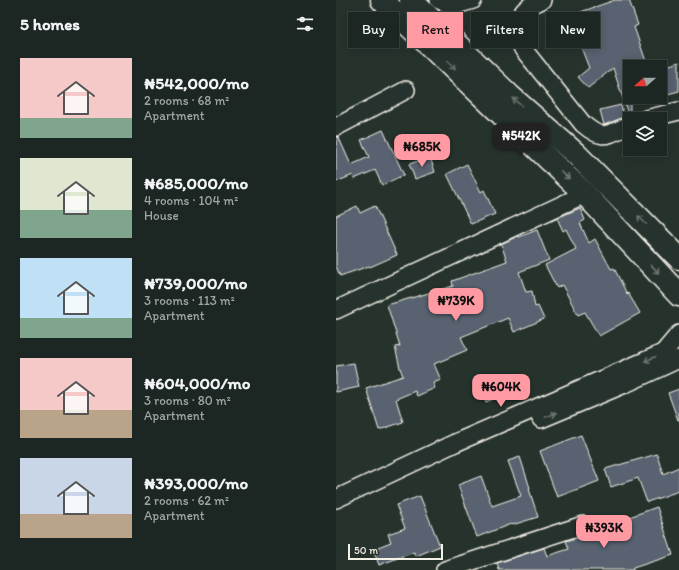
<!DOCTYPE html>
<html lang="en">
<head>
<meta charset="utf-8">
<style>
  body { margin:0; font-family:Itim,sans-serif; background:#29322f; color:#f1f3f6; height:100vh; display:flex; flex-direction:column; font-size:15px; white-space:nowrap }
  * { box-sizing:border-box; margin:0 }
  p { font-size:13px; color:#a0a5a5 }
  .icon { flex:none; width:22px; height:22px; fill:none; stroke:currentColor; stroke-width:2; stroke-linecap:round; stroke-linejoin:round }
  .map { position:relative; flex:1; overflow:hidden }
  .details { display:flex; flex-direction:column; background:#1c2622; width:336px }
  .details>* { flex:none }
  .guide { position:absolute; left:12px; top:12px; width:271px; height:36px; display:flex; gap:8px }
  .needle { width:26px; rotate:249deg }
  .tools { position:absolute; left:287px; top:60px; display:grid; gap:8px }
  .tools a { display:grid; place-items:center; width:44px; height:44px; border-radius:0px; background:#1c2622; box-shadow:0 2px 10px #0003,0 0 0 1px #3a4340; font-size:20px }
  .scale { position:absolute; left:12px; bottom:10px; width:95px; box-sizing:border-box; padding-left:4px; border:2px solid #f4f1e8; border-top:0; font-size:11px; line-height:14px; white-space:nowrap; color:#f4f1e8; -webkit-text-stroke:3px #26332d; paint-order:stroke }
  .price { position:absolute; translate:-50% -34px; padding:0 9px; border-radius:8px; background:#ff9aa2; color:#111; font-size:13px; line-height:26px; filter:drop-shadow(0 1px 2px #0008) }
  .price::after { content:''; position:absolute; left:50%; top:24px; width:12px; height:9px; margin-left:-6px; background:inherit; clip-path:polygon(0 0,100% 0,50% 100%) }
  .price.active { background:#222; color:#fff }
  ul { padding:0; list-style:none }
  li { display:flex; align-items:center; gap:12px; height:100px; padding:0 20px }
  li span { display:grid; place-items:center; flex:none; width:112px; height:80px; border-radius:0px; color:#555 }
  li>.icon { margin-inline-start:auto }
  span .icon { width:48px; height:48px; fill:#fffc; stroke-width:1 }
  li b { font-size:17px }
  h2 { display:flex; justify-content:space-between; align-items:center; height:48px; padding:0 20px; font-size:17px }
  .chip { padding:0 14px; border-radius:0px; background:#1c2622; box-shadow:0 2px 10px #0003,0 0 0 1px #3a4340; font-size:14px; line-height:36px }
  .chip.active { background:#ff9aa2; color:#111 }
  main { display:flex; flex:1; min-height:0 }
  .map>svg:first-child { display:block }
  .building { fill:#59626f; stroke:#f4f1e8 }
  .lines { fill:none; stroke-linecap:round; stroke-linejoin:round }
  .minor-casing { stroke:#f4f1e8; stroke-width:20 }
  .major-casing { stroke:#f4f1e8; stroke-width:25 }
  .minor { stroke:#26332d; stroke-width:17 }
  .major { stroke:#26332d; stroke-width:22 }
  .oneway { stroke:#6e766e }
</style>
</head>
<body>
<main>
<section class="details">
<h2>5 homes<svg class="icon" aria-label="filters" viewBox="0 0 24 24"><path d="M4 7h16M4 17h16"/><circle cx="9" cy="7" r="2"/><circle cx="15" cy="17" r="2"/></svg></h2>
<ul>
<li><span style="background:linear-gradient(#f6c9c9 75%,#7fa58c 0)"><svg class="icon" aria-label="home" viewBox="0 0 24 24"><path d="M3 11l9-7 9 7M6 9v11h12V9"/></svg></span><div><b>₦542,000/mo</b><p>2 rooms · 68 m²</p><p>Apartment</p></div></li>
<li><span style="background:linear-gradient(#dfe7d0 65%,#7fa58c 0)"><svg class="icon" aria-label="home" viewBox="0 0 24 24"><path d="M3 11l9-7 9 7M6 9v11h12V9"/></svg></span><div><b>₦685,000/mo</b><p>4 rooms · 104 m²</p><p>House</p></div></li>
<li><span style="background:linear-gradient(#bfe0f5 75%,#7fa58c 0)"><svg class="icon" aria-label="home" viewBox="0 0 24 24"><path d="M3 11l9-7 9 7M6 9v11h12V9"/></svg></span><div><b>₦739,000/mo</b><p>3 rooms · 113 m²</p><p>Apartment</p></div></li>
<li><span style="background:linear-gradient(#f6c9c9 65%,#b9a48a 0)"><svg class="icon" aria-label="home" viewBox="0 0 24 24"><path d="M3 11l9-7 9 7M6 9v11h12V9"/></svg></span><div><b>₦604,000/mo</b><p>3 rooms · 80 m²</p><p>Apartment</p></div></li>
<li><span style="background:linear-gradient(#c9d6e8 70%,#b9a48a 0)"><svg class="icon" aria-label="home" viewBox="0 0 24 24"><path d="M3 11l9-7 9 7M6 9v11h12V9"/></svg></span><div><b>₦393,000/mo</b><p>2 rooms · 62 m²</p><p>Apartment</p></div></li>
</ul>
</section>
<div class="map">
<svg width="343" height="570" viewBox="0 0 343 570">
  <rect width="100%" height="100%" fill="#26332d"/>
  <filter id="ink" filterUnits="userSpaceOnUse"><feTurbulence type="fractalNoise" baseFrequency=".025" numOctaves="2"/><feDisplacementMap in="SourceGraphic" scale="8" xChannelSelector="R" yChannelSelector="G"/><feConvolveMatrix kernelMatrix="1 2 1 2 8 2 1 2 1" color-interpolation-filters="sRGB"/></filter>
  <g filter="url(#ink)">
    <g class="building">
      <path d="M279,0H293L302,25L298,27L312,67H294V113L292,114L277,68L252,88L242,77L253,68L233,16Z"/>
      <path d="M343,62V91L324,96V68Z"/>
      <path d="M285,105L288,117L268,125L264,110Z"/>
      <path d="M47,130L68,175L46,185L39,170L18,179L17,175L0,182V137L2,136L15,165L33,157L25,140Z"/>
      <path d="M94,157L99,172L79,179L73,164Z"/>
      <path d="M131,164L145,192L148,190L159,214L135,224L111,174Z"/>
      <path d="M21,206L24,213L39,206L61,255L34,267L33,266L4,276L0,266V216Z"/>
      <path d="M244,208L249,220L244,223L253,243L259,239L275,269L278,268L291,294L292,293L304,313L263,336L249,312L242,315L226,285L221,288L209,265L240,249L230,229L227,231L221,218Z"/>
      <path d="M201,230L213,260L183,272L190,292L196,291L199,307L202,306L208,319L178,332L172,318L125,337L131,350L98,364L105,380L97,383L99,388L81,396L79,391L60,399L67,422L43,430L30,388L67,376L64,368L59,347L64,346L51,305L117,286L116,281L171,261L165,244L182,236L183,237Z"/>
      <path d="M18,363L23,387L0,392V366Z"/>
      <path d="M170,382L174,392L150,402L145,393Z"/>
      <path d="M343,389V420H342L332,393Z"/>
      <path d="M245,435L263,481L221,497L204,451Z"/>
      <path d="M321,454L327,474L343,467V491L311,502L302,478L275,487L269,469Z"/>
      <path d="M184,457L194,488L193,489L202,517L176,525L175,524L141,537L122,485L145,476L156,506L185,496L172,461Z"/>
      <path d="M84,496L104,546L80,556L78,552L43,565L37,549L55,542L52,534L69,528L60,505Z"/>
      <path d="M321,507L337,555L297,568V570H163L161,563L208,548L211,556L233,549L230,541L250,535L256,529L259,539L288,530L285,520Z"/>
    </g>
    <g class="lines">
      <defs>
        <g id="minor">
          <path d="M103,0L117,6L137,0"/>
          <path d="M206,0C181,9 175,27 187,49L247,124C268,142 271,134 294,125"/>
          <path d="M310,119L343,111"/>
          <path d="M0,127L70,90"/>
          <path d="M0,310L249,194"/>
          <path d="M205,419L289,384L343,359"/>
          <path d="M0,499L119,443L327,353L343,334"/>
          <path d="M109,570L247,525"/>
        </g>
        <g id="major">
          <path d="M46,0L249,194L343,295"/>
          <path d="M75,0L174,96L240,154L343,258"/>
        </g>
      </defs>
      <use href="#minor" class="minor-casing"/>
      <use href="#major" class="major-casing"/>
      <use href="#minor" class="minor"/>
      <use href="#major" class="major"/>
    </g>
    <defs><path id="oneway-shaft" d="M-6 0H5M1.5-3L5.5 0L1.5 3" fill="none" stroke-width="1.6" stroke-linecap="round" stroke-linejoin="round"/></defs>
    <g class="oneway">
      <use href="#oneway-shaft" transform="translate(115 65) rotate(44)"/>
      <use href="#oneway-shaft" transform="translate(181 102) rotate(-138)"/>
      <use href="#oneway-shaft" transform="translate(229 175) rotate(43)"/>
      <use href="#oneway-shaft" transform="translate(306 220) rotate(-135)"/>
      <use href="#oneway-shaft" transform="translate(319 269) rotate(47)"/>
      <use href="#oneway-shaft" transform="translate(314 359) rotate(157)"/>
      <use href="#oneway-shaft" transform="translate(215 415) rotate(-22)"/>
    </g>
  </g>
</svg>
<div class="tools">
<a><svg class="needle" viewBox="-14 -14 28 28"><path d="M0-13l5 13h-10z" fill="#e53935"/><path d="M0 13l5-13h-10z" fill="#a0a5a5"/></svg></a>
<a><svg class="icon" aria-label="layers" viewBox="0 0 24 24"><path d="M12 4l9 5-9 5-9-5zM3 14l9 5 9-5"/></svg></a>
</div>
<div class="scale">50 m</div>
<b class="price active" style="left:185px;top:157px">₦542K</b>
<b class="price" style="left:86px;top:168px">₦685K</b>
<b class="price" style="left:120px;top:322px">₦739K</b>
<b class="price" style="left:165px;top:408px">₦604K</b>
<b class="price" style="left:268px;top:549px">₦393K</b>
<div class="guide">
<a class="chip">Buy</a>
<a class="chip active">Rent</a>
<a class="chip">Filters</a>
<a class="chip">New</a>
</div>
</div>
</main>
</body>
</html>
